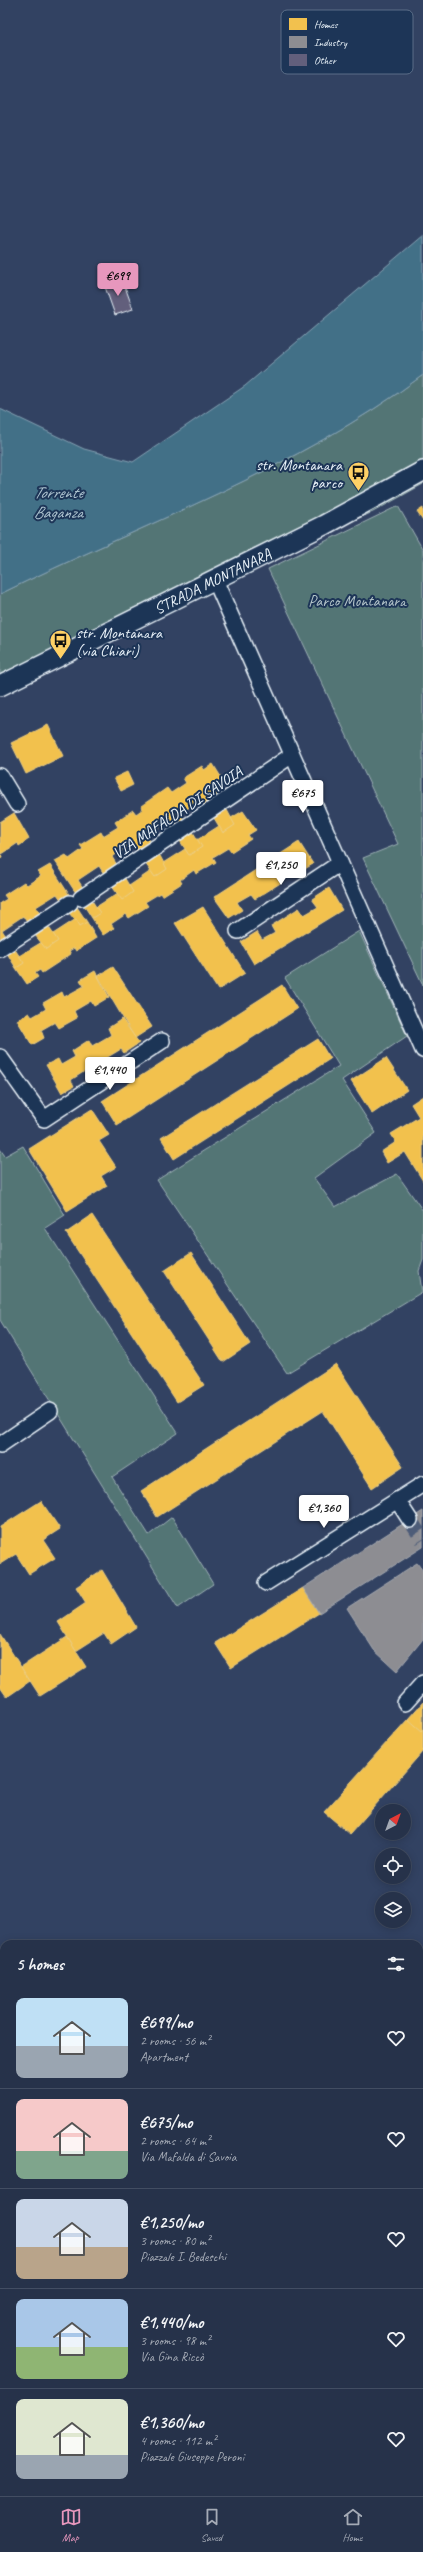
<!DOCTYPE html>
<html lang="en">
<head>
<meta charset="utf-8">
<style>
  body { margin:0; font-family:Caveat,sans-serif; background:#2e3a51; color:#f1f3f6; height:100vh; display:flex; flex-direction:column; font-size:15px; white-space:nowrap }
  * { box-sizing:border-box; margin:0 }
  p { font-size:13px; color:#a4aab5 }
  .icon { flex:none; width:22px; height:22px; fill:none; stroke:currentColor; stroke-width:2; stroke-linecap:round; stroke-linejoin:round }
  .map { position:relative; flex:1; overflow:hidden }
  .details { position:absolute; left:0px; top:1940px; width:423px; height:556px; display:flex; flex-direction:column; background:#26324a; border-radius:12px 12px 0 0; box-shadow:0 2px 10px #0003,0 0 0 1px #424d62 }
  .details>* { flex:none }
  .needle { width:26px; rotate:41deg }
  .fabs { position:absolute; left:375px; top:1804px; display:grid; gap:8px }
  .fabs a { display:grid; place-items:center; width:36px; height:36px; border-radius:50%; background:#26324a; box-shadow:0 2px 10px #0003,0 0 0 1px #424d62; font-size:20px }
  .price { position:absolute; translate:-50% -34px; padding:0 9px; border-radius:4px; background:#fff; color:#222; font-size:13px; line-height:26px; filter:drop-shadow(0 1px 2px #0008) }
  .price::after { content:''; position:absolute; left:50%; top:24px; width:12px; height:9px; margin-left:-6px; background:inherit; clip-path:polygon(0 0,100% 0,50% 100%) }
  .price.current { background:#e797bd; color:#111 }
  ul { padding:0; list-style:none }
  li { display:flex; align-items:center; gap:12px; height:100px; padding:0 16px }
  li+li { border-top:1px solid #424d62 }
  li span { display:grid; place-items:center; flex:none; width:112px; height:80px; border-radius:8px; color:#555 }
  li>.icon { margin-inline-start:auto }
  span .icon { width:48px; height:48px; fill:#fffc; stroke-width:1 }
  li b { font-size:17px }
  h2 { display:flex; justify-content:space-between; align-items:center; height:48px; padding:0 16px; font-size:17px }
  .tab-bar { display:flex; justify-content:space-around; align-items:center; height:56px; border-top:1px solid #424d62; background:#26324a; font-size:11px; color:#a4aab5 }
  .tab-bar a { display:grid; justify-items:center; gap:2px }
  .tab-bar .current { color:#e797bd }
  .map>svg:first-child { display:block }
  .green { fill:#537474; stroke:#9eb2b6 }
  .water { fill:#436f87; stroke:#85a3b4 }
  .homes { fill:#f2c14e; stroke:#efcf81 }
  .industry { fill:#8d8d92; stroke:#a8abb1 }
  .building { fill:#625f7c; stroke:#e8f1f8 }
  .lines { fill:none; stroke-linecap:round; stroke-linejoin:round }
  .minor-tunnel { stroke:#4d5c78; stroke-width:15; stroke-dasharray:15 8; stroke-linecap:butt }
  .minor-casing { stroke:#e8f1f8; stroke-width:18 }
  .tertiary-casing { stroke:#e8f1f8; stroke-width:22 }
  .minor { stroke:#1d3557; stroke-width:15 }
  .tertiary { stroke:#1d3557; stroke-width:19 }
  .labels { text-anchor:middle; stroke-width:4; stroke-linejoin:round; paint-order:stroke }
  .poi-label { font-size:16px; fill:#e8f1f8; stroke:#1d3557; text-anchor:end }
  .street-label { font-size:16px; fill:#e8f1f8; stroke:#1d3557 }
  .park-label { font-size:16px; fill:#b4c5ca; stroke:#1d3557 }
  .water-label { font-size:17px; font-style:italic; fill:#aec4d0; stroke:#1d3557 }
  .key { fill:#1d3557; stroke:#5a6d87; stroke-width:1 }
  .key-label { font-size:11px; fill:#e8f1f8 }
</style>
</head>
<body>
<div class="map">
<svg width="423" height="2496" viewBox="0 0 423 2496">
  <rect width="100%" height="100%" fill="#324262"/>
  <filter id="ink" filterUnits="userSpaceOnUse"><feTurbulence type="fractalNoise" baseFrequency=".025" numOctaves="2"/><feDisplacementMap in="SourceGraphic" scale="8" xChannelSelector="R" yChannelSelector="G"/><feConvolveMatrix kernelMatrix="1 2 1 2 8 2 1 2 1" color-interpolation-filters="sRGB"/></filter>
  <g filter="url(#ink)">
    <g class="green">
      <path d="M423,375V484L373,512L0,674V594C142,524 296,470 423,375Z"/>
      <path d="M398,506L423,550V985L363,858L398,844L268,569Z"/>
      <path d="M359,931L407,1036L342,1080L376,1133L314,1178L335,1207L397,1174L423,1211V1260L419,1271L422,1292L287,1373L157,1180L339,1066L285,978Z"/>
      <path d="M23,1146L65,1215L45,1228L178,1433L112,1477L149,1535L172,1517L213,1584L178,1608L0,1320V1149L5,1156Z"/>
      <path d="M423,2427V2496H396L402,2492H419V2430Z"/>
    </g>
    <path class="water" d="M423,235V375C296,470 142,524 0,594V409L84,449L133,462L245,386Z"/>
    <g class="homes">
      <path d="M423,508V521L417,512Z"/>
      <path d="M48,725L63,756L26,774L11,743Z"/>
      <path d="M213,764L226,785L215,792L219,799L206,808L201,800L180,813L185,821L171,830L167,822L146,835L152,844L138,852L132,844L112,857L117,865L104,874L99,866L78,880L83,888L76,893L55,861L66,855L69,859L83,849L80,845L101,832L103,836L118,827L115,822L133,810L136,814L143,809L141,806L167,788L171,793L186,783L183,778L202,766L204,770Z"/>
      <path d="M127,772L133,785L121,791L114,778Z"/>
      <path d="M227,810L235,825L223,833L214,818Z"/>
      <path d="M243,811L256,830L248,835L251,839L231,852L228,848L213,857L216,862L196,874L194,870L180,880L182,883L162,896L160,893L145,902L148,906L129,918L126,914L111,924L114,928L103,935L92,918L100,913L96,907L118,893L122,900L133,892L129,886L151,871L155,877L167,869L163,863L185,849L189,855L202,847L197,840L219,826L223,833L235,825L231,818Z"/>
      <path d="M14,813L29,839L19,846L18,843L1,854L2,857L0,858V822Z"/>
      <path d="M193,832L202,847L189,855L180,841Z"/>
      <path d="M299,842L313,864L298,873L295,869L279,879L282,882L255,899L251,894L237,902L242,910L229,918L214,897Z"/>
      <path d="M159,854L167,869L155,877L145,863Z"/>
      <path d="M50,865L70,896L62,901L57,894L36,907L42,915L28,924L23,916L2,930L7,938L0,942V903L7,899L4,895L24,882L27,885L41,876L38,872Z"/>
      <path d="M124,877L133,892L122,900L111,885Z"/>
      <path d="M329,888L342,910L254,964L241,942L257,932L262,940L275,933L271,926L299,908L304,915L318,907L312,899Z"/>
      <path d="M91,899L100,913L92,918L83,904Z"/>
      <path d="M77,907L87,922L80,926L69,913Z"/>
      <path d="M203,907L245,973L218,990L175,923Z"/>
      <path d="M76,919L80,926L87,922L96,938L76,951L74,948L69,951L71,954L42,973L40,970L35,973L38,977L27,984L16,968L24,963L19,956L42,942L46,949L58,941L53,934Z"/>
      <path d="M48,926L58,941L46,949L35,935Z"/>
      <path d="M14,948L24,963L16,968L7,953Z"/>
      <path d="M113,967L152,1027L135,1038L98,976Z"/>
      <path d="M95,971L109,997L94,1006L91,1001L74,1011L77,1018L59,1028L55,1022L41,1030L44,1038L32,1045L17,1020L29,1013L32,1017L46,1009L43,1003L62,992L64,997L84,986L80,980Z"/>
      <path d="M282,985L297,1009L117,1125L102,1101Z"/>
      <path d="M122,1019L139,1043L124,1053L121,1049L103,1060L106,1066L89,1077L85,1071L71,1080L74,1086L62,1093L46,1065L58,1059L61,1065L75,1057L72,1051L89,1040L92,1046L111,1035L108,1028Z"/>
      <path d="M318,1039L330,1059L174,1159L161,1138Z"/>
      <path d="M386,1058L407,1090L372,1114L351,1081Z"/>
      <path d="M423,1096V1181L405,1152L387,1163L381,1152L396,1142L391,1134L419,1117L411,1104Z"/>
      <path d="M92,1109L109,1135L99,1141L116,1167L101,1176L107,1186L67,1211L29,1149Z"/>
      <path d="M92,1215L204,1385L177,1402L66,1233Z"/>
      <path d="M191,1253L250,1344L223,1362L164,1271Z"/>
      <path d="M336,1364L403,1467L372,1488L323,1411L157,1517L141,1491Z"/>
      <path d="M41,1501L60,1529L43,1540L55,1558L29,1574L16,1554L0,1564V1527Z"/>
      <path d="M102,1570L136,1627L111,1644L104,1633L76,1651L58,1622L86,1603L76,1587Z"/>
      <path d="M303,1588L319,1613L231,1668L215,1643Z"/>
      <path d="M0,1634L30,1681L7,1697L0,1687Z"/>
      <path d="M67,1637L86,1667L40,1696L21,1667Z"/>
      <path d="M423,1702V1732L408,1719Z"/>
      <path d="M408,1719L423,1732V1751L350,1834L324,1812Z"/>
      <path d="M0,2395L4,2402V2423L0,2426Z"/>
    </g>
    <g class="industry">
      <path d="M423,1511V1547L319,1613L303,1588Z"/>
      <path d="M417,1563L423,1571V1639L397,1671L374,1650L347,1608Z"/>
    </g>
    <g class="building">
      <path d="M118,279L121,285L124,284L133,309L115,315L104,284Z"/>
      <path d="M4,2230V2282L0,2275V2232Z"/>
    </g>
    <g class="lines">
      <path class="minor-tunnel" d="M410,1520L423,1540"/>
      <defs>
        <g id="minor">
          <path d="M215,580L423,1050"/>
          <path d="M0,776L17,804"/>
          <path d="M81,898L292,755"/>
          <path d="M238,931L340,863"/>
          <path d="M0,949L70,903"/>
          <path d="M0,1057L44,1119L162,1041"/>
          <path d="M0,1445L50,1411"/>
          <path d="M397,1500L410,1520"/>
          <path d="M266,1583L423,1484"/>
          <path d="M405,1703L423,1683"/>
          <path d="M0,2344L4,2350"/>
          <path d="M41,2496L48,2492"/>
        </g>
        <g id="tertiary">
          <path id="s1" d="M0,686L324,525L423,471"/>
        </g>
      </defs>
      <use href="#minor" class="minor-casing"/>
      <use href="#tertiary" class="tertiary-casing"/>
      <use href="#minor" class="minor"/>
      <use href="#tertiary" class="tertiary"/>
    </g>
  </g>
  <defs>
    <symbol id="bus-pin" viewBox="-11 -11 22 30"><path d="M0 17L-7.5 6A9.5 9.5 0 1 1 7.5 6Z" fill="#ffd166" stroke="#1d3557"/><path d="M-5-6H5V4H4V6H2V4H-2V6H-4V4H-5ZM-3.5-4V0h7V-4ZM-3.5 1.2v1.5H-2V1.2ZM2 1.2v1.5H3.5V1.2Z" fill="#111"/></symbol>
  </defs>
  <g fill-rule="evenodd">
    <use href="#bus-pin" x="346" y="460" width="25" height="34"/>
    <use href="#bus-pin" x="48" y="628" width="25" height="34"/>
  </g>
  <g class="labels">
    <g class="poi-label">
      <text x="342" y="470">str. Montanara<tspan x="342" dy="18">parco</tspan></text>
      <text x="76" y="638" text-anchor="start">str. Montanara<tspan x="76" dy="18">(via Chiari)</tspan></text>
    </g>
    <g class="street-label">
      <text dy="6" stroke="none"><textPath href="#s1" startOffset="237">STRADA MONTANARA</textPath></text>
      <text transform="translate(177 812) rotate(-34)" y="6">VIA MAFALDA DI SAVOIA</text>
    </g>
    <g class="park-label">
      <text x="357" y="606">Parco Montanara</text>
    </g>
    <g class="water-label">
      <text x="58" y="498">Torrente<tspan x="58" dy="20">Baganza</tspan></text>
    </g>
  </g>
  <rect x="281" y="10" width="132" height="64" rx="6" class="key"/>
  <rect x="289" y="18" width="18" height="12" fill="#f2c14e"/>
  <rect x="289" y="36" width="18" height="12" fill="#8d8d92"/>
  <rect x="289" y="54" width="18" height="12" fill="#625f7c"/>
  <g class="key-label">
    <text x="314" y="28">Homes</text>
    <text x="314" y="46">Industry</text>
    <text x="314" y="64">Other</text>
  </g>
</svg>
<div class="fabs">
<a><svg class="needle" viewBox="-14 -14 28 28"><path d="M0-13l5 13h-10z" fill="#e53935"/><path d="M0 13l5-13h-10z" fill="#a4aab5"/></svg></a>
<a><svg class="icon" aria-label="locate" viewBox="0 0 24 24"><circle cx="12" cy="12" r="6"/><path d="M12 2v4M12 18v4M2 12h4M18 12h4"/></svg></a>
<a><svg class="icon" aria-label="layers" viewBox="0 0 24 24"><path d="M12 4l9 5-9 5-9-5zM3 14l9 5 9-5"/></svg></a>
</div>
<b class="price current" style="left:118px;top:297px">€699</b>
<b class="price" style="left:303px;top:814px">€675</b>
<b class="price" style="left:281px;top:886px">€1,250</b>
<b class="price" style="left:110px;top:1091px">€1,440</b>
<b class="price" style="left:324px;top:1529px">€1,360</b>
<section class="details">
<h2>5 homes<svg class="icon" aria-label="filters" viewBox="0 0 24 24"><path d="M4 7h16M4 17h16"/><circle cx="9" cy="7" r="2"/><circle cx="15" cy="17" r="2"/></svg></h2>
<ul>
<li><span style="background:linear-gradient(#bfe0f5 60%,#9aa5b1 0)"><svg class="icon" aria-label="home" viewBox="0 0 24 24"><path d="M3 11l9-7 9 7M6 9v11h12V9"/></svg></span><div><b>€699/mo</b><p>2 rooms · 56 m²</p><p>Apartment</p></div><svg class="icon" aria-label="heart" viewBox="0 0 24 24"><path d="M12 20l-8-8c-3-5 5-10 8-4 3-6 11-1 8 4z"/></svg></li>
<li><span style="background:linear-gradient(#f6c9c9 65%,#7fa58c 0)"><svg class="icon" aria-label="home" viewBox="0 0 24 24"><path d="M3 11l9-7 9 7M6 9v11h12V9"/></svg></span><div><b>€675/mo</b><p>2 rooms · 64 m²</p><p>Via Mafalda di Savoia</p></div><svg class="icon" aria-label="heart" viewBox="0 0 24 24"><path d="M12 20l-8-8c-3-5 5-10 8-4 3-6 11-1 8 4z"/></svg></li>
<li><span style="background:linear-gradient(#c9d6e8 60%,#b9a48a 0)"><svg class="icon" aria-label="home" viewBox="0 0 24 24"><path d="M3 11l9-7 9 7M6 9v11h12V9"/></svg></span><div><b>€1,250/mo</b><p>3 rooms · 80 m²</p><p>Piazzale I. Bedeschi</p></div><svg class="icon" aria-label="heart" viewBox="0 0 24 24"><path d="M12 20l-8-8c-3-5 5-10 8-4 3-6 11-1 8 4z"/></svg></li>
<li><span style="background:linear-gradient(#a9c7e8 60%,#8fb573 0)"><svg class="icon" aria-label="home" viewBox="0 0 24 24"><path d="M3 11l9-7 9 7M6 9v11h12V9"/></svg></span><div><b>€1,440/mo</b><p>3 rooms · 98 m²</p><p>Via Gina Riccò</p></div><svg class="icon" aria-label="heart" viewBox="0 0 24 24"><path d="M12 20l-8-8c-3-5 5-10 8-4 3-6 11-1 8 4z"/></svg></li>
<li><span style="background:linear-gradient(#dfe7d0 70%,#9aa5b1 0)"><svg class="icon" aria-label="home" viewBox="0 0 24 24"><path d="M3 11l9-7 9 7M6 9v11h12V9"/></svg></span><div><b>€1,360/mo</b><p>4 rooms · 112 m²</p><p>Piazzale Giuseppe Peroni</p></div><svg class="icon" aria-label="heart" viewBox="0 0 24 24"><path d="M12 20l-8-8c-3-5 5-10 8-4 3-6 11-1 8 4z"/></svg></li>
</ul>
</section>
</div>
<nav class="tab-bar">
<a class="current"><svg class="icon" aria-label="map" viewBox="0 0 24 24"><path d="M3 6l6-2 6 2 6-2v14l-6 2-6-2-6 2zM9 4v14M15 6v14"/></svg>Map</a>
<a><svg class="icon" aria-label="saved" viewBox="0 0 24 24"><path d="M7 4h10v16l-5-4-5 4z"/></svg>Saved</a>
<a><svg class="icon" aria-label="home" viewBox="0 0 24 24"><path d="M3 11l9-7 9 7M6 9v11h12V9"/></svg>Home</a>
</nav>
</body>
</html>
